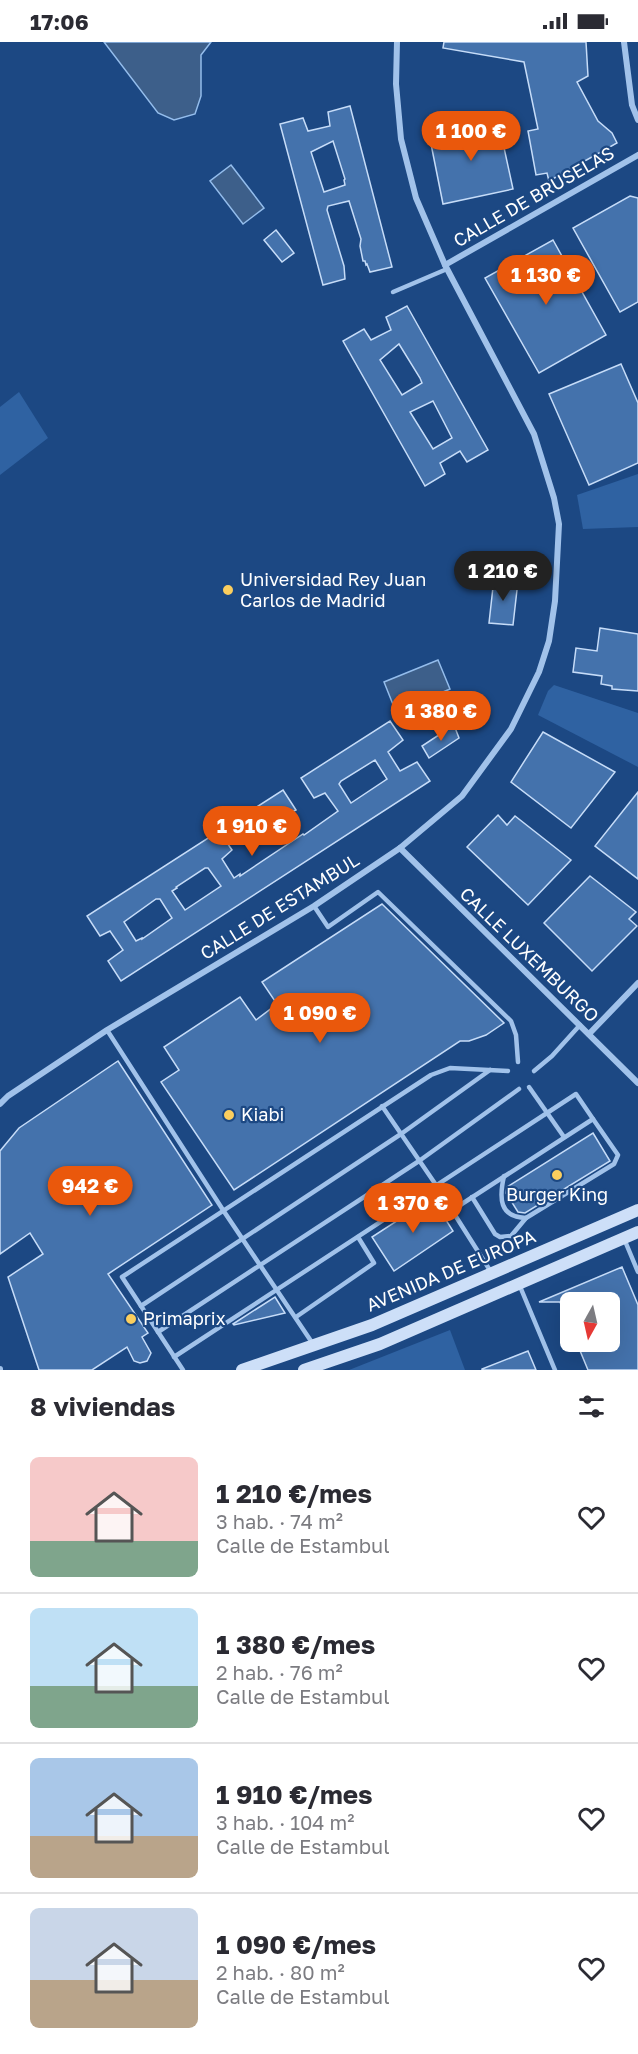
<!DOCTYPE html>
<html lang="es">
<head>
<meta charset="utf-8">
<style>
  body { margin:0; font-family:"Golos Text",sans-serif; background:#f7f7f7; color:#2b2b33; height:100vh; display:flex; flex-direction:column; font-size:22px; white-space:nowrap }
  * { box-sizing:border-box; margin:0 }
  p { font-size:20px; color:#7c7c81 }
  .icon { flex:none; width:33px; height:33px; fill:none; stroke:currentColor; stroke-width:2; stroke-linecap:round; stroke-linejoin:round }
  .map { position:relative; height:1328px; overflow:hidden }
  .side { display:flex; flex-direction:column; background:#fff; flex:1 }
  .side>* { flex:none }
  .needle { width:39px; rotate:188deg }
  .fabs { position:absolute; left:560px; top:1250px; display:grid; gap:12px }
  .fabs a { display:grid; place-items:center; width:60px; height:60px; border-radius:9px; background:#fff; box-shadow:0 6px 24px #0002; font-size:30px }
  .price { position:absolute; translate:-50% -51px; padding:0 14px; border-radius:21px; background:#ea580c; color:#fff; font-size:20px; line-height:39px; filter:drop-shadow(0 2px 3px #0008) }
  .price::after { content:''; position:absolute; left:50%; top:36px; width:18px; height:14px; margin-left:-9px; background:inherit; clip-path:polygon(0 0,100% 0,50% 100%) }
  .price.selected { background:#222; color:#fff }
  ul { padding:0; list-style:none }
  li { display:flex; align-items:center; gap:18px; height:150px; padding:0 30px }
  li+li { border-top:2px solid #e1e1e2 }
  li span { display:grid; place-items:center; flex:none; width:168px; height:120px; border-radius:9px; color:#555 }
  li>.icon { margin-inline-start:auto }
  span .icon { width:72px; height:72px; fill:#fffc; stroke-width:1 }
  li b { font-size:26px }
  h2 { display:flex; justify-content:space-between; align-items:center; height:72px; padding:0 30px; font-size:26px }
  .status { display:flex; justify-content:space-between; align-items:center; height:42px; padding:0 30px; background:#fff; direction:ltr }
  .status svg { height:16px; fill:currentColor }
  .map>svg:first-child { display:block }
  .green { fill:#2f62a2 }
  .water { fill:#3d5f8a; stroke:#94bdec; stroke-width:1.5 }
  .building { fill:#4472ac; stroke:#c6dcf8; stroke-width:1.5; fill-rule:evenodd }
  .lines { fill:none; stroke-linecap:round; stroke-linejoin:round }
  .lane { stroke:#a1c2ea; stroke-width:4.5 }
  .street { stroke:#a1c2ea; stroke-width:6 }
  .secondary { stroke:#cddff8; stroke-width:12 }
  .poi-dot { fill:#fbce5e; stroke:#1c4883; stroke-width:2 }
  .labels { text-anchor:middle; stroke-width:4.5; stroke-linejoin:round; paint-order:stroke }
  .street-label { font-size:18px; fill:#fff; stroke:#1c4883 }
  .poi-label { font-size:18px; fill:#fff; stroke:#1c4883; text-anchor:start }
</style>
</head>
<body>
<div class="status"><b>17:06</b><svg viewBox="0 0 49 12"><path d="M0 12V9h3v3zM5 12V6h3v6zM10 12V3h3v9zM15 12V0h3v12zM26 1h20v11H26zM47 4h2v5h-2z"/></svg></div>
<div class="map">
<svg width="638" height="1328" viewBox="0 0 638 1328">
  <rect width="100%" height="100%" fill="#1c4883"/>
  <g class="green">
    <path d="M19,350L48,396L0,433V365Z"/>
    <path d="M638,432V485L583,487L577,453Z"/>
    <path d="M554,643L638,671V725L538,673L548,649Z"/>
    <path d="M450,1288L465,1328H349Z"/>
  </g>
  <g class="water">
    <path d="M104,0H211L201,13V54L195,72L174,78L158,71Z"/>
    <path d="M231,123L264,166L243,182L210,139Z"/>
    <path d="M438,618L450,647L396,670L384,640Z"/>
    <circle cx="456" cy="663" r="9"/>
  </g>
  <g class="building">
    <path d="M444,0H586L588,34L577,40L598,79L612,91L617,101L549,139L547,131L536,133L528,89L538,87L524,20L443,6Z"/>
    <path d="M350,64L392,225L370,230L367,222L366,223L365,219H363L360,204L361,197L349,159L328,164L327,168L344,224L345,237L323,243L280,82L303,76L308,89L330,84L328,70ZM333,99L345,137L344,138L345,143L324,150L311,110Z"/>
    <path d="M498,78L513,147L443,162L429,92Z"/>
    <path d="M630,154L638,156V260L620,270L573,186Z"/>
    <path d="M276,188L294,211L282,220L264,198Z"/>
    <path d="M553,198L606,293L539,331L485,236Z"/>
    <path d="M407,264L488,408L467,420L460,409L440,421L445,432L425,444L343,299L364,287L371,298L391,288L386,275ZM399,302L420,336L422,341L402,353L380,318ZM433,359L452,396L433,407L410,370Z"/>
    <path d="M621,322L638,361V421L589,443L549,352Z"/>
    <path d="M494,536L518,539L513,583L489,581Z"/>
    <path d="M600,586L638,592V649L612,647V644L601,642L602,634L573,630L576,606L597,609Z"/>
    <path d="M390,679L403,698L388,710L400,729L417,720L430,739L121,939L108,919L123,908L110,889L100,894L87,874L219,789L232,808L222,817L234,836L240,832V834L303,792L304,793L338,769L325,751L314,756L301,736ZM375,718L387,737L351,761L339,742L341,739ZM205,826H208L221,844L185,868L172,849L177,846L176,845ZM156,857H160L172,876L142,897V896L136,899L124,880Z"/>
    <path d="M454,683L459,696L429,716L422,704Z"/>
    <path d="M543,690L615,730L571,786L511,740Z"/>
    <path d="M283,748L296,768L288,772L287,777L262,790L249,770Z"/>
    <path d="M638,750V837L595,804Z"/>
    <path d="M498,773L507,783L515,774L571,818L528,863L467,805Z"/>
    <path d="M590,834L636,870L629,877L637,884L592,929L544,881Z"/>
    <path d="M382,862L504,981L486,993L469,999H460L234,1148L161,1040L179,1028L164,1005L240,955L256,978L277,962L262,940Z"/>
    <path d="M118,1019L212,1163L108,1232L148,1291L142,1295L151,1311L147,1319L140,1321L134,1319L127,1305L92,1328H39L8,1235L43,1212L30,1191L0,1212V1109L19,1086Z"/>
    <path d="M593,1091L610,1119L525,1171L518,1170L506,1151L507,1145Z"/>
    <path d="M432,1156L453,1189L394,1229L372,1195Z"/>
    <path d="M622,1225L638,1263V1328H588L576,1299H609V1260H570V1284L560,1260H539Z"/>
    <path d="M275,1255L285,1271L234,1283L233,1282Z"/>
    <path d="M528,1309L536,1328H482V1327Z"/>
  </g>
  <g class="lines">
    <g class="lane">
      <path d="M393,250L447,227"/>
      <path d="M314,864L328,885L378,850L511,979L516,993L518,1020"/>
      <path d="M107,988L223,1168L313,1302"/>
      <path d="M534,1029L552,1014L580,983"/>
      <path d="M529,1045L564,1095"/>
      <path d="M382,1064L436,1143L491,1230"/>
      <path d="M504,1134C499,1156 499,1175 526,1176L614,1122L618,1113L593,1077"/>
      <path d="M472,1155L495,1192L500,1195L511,1194L526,1176"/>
      <path d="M625,1199L638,1230"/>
      <path d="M519,1242L555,1328"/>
      <path d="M141,1264L401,1092L490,1028"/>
      <path d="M296,1275L374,1221L358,1195"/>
      <path d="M158,1290L419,1119L519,1047"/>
      <path d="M174,1315L576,1052L593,1077L451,1169"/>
      <path d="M183,1328L122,1235L431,1033L450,1026L508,1029"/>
    </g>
    <g class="street">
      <path d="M624,0L632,63L638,78"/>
      <path d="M445,223L638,113"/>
      <path d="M400,806L638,1041"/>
      <path d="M589,992L638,941"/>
      <path d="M0,1062L8,1054L107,988L314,864L400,806L462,754L511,687L539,630L549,599L555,559L559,482L554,456L534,392L445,223L416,156L401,97L396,42L397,0"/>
      <path d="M0,1327V1328"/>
    </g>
    <g class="secondary">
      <path d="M242,1328L372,1283L638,1168"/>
      <path d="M304,1328L380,1302L638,1190"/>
    </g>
  </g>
  <g class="poi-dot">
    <circle cx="228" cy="548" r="6"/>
    <circle cx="229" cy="1073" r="6"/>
    <circle cx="557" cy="1133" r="6"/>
    <circle cx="131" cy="1277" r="6"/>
  </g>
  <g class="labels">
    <g class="street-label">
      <text transform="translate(534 155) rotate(-30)" y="6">CALLE DE BRUSELAS</text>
      <text transform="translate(280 865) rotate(-32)" y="6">CALLE DE ESTAMBUL</text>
      <text transform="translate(529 913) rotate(44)" y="6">CALLE LUXEMBURGO</text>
      <text transform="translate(451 1229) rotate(-23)" y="6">AVENIDA DE EUROPA</text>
    </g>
    <g class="poi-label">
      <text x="240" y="544">Universidad Rey Juan<tspan x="240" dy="21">Carlos de Madrid</tspan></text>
      <text x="241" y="1079">Kiabi</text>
      <text x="557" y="1159" text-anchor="middle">Burger King</text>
      <text x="143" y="1283">Primaprix</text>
    </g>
  </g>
</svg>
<div class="fabs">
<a><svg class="needle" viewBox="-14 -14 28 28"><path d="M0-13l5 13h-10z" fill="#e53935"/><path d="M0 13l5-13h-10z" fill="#7c7c81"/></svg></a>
</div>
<b class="price" style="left:471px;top:120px">1 100 €</b>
<b class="price" style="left:546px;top:264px">1 130 €</b>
<b class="price selected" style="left:503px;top:560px">1 210 €</b>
<b class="price" style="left:441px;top:700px">1 380 €</b>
<b class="price" style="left:252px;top:815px">1 910 €</b>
<b class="price" style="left:320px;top:1002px">1 090 €</b>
<b class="price" style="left:90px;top:1175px">942 €</b>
<b class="price" style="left:413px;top:1192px">1 370 €</b>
</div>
<section class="side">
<h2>8 viviendas<svg class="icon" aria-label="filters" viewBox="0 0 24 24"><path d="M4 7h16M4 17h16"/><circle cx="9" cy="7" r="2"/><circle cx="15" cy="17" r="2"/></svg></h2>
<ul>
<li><span style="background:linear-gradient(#f6c9c9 70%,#7fa58c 0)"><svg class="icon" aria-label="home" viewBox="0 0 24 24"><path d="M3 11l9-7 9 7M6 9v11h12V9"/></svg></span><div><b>1 210 €/mes</b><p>3 hab. · 74 m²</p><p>Calle de Estambul</p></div><svg class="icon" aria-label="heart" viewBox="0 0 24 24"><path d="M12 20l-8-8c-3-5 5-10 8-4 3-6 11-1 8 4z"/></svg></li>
<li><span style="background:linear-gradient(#bfe0f5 65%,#7fa58c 0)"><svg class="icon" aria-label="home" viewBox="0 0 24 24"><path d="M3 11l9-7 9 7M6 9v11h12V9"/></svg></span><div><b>1 380 €/mes</b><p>2 hab. · 76 m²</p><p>Calle de Estambul</p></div><svg class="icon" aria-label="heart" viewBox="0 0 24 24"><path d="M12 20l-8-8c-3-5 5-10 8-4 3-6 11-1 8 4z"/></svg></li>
<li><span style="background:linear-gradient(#a9c7e8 65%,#b9a48a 0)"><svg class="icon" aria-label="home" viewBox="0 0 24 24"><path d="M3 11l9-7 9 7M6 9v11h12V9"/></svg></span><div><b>1 910 €/mes</b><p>3 hab. · 104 m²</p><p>Calle de Estambul</p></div><svg class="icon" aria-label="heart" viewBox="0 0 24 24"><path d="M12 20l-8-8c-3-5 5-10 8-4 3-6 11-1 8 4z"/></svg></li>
<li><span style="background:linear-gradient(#c9d6e8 60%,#b9a48a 0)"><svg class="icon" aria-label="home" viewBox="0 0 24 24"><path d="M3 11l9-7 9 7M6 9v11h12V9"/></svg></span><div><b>1 090 €/mes</b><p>2 hab. · 80 m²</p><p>Calle de Estambul</p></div><svg class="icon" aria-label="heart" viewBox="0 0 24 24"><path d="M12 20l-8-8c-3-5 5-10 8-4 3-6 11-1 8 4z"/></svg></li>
</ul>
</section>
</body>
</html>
